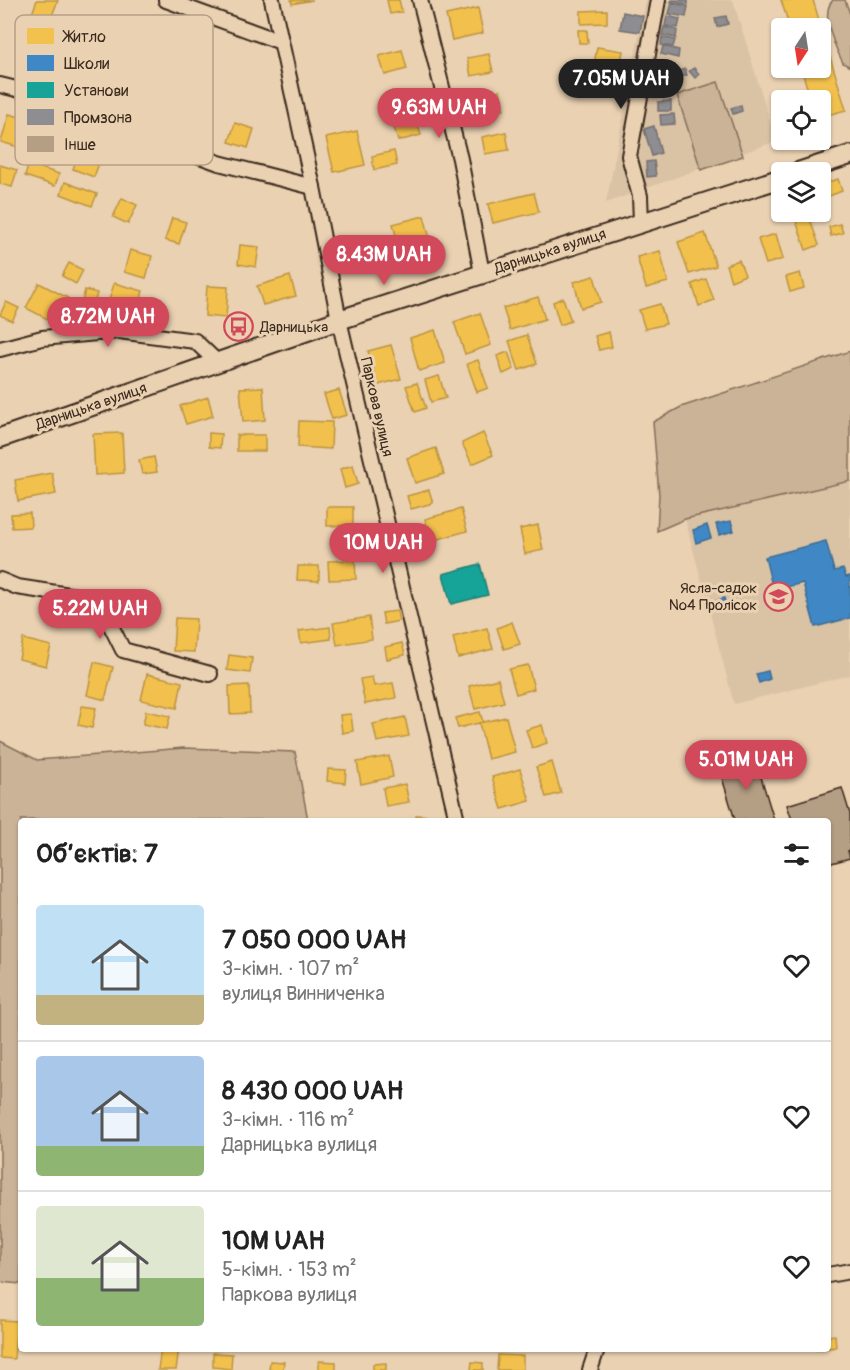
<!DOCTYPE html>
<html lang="uk">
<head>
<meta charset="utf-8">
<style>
  body { margin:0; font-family:Pangolin,sans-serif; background:#f6f6f6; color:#222; height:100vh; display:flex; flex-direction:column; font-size:22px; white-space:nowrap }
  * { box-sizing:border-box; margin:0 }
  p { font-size:20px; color:#767676 }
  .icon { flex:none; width:33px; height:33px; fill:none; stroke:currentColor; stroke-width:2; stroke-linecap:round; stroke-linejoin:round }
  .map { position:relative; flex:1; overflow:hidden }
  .drawer { position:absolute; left:18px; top:818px; width:813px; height:534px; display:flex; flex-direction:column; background:#fff; border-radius:6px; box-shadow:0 2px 4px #0004 }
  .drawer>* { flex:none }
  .needle { width:39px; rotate:192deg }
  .controls { position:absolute; left:771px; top:18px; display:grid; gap:12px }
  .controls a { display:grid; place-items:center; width:60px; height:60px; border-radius:6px; background:#fff; box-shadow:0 2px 4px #0004; font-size:30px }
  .price { position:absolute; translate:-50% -51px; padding:0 14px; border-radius:21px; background:#d1495b; color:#fff; font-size:20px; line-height:39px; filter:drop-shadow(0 2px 3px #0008) }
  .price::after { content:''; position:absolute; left:50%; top:36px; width:18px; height:14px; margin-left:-9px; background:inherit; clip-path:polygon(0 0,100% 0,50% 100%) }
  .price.on { background:#222; color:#fff }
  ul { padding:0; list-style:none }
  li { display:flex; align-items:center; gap:18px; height:150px; padding:0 18px }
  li+li { border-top:2px solid #e0e0e0 }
  li span { display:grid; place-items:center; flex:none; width:168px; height:120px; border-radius:6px; color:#555 }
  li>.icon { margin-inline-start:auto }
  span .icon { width:72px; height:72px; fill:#fffc; stroke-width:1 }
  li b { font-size:26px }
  h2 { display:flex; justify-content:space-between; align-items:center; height:72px; padding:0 18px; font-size:26px }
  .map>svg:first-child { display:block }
  .built { fill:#dac2a4 }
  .green { fill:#cbb397; stroke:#836e5a; stroke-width:1.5 }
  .homes { fill:#f2c14e; stroke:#bb9440; stroke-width:1.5 }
  .schools { fill:#3f88c5; stroke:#3e6c93; stroke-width:1.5 }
  .public { fill:#17a398; stroke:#227f73; stroke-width:1.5 }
  .industry { fill:#8d8d92; stroke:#746f6f; stroke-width:1.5 }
  .building { fill:#b49e84; stroke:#3b2a1e; stroke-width:1.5 }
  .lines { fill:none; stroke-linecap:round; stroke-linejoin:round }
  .minor-casing { stroke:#3b2a1e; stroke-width:18 }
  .tertiary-casing { stroke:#3b2a1e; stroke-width:22 }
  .minor { stroke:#ead1b2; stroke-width:14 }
  .tertiary { stroke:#ead1b2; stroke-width:18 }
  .labels { text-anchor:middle; stroke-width:6; stroke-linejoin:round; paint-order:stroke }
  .street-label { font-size:15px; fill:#3b2a1e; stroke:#ead1b2 }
  .poi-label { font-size:15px; fill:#3b2a1e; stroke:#ead1b2; text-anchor:start }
  .key { fill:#ead1b2; stroke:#b69f86; stroke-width:1.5 }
  .key-label { font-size:16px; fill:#3b2a1e }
</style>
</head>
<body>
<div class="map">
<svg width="850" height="1370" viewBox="0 0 850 1370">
  <rect width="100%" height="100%" fill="#ead1b2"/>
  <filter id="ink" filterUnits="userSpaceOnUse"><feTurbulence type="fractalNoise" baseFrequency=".0167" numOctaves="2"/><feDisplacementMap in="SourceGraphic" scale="12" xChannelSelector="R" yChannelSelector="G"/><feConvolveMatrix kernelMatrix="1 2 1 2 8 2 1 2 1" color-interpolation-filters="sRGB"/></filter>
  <g filter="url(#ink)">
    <g class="built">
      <path d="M646,0H733L776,141L606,203Z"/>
      <path d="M850,481V675L734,704L685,519Z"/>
    </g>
    <g class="green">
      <path d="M833,0H845L850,14V67L843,63C836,49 819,13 833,0Z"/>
      <path d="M718,82L743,156L701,170L677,95Z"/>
      <path d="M850,351V481L685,519L657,531L659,495L653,422L681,407Z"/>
      <path d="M0,741L37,760L184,748L295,752L308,820H21V1284L0,1282Z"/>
    </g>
    <g class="homes">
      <path d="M37,0H58L48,26L30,19Z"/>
      <path d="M291,0H313L292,4Z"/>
      <path d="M387,0H399L402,12L390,14Z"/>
      <path d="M781,0H813L846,110L820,117V100H811L801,68H820V28H790Z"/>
      <path d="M478,8L483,33L452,40L446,15Z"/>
      <path d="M607,10V23L581,24V11Z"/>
      <path d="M578,30H587L588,43H579Z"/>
      <path d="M597,47L623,51L620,68L594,64Z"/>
      <path d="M402,50L407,69L385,75L379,56Z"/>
      <path d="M489,54L493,72L471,76L467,58Z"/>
      <path d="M500,90L504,110L493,112L488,92Z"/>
      <path d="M9,114L31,120L22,148L1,142Z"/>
      <path d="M416,118L421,135L398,141L393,124Z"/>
      <path d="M235,123L254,129L248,148L229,142Z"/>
      <path d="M357,131L365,165L334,172L326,138Z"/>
      <path d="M506,132L509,150L485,154L482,137Z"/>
      <path d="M83,139L105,147L94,177L73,169Z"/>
      <path d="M394,151L397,165L374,170L372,156Z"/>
      <path d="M29,164L59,174L55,186L25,176Z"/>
      <path d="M0,165L17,170L12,187L0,184Z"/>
      <path d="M838,179L842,191L824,198L820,185Z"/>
      <path d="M65,182L97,194L92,206L61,194Z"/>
      <path d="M534,193L539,212L493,223L488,204Z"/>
      <path d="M122,198L137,205L128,224L113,217Z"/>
      <path d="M808,214L819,245L806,250L795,218Z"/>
      <path d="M424,216L430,239L399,247L393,224Z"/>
      <path d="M172,218L186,222L179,244L165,240Z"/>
      <path d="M840,224L843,233L831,236L829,227Z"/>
      <path d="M705,233L716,266L689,274L678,242Z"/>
      <path d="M776,234L783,259L766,264L758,239Z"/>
      <path d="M240,245L259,247L256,267L238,264Z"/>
      <path d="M130,250L152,256L146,278L124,272Z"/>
      <path d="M660,251L668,282L646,288L637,257Z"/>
      <path d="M739,260L745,275L731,281L726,265Z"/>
      <path d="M69,263L83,270L76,284L62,276Z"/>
      <path d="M800,273L804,288L790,292L786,277Z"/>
      <path d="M290,276L296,296L263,305L257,286Z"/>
      <path d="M594,276L601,302L581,308L574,282Z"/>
      <path d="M706,279L714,300L699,306L692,284Z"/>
      <path d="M39,283L68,298L55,323L26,308Z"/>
      <path d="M114,283L143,291L135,323L105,315Z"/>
      <path d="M207,286L228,287L226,318L205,316Z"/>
      <path d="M85,290L97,293L91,316L79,314Z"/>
      <path d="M538,297L545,319L510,330L503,308Z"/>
      <path d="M563,298L571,321L560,325L553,302Z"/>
      <path d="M6,302L19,308L12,321L0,315Z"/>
      <path d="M660,304L666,324L645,329L639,310Z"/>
      <path d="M480,313L491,345L465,354L454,322Z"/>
      <path d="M435,330L445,363L419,371L410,338Z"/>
      <path d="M609,332L612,347L599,350L595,336Z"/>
      <path d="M527,335L537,364L519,370L509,341Z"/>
      <path d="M391,345L401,379L378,385L368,351Z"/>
      <path d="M508,352L514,369L503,374L497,356Z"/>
      <path d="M478,360L488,388L477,392L467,364Z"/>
      <path d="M439,376L446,398L431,402L425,380Z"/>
      <path d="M417,383L426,408L415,412L406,386Z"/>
      <path d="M263,387L265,420L243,422L240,388Z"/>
      <path d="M339,390L347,415L332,419L324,394Z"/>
      <path d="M208,397L213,416L186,424L180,406Z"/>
      <path d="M299,421L332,422L331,449L298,447Z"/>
      <path d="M122,433L124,473L95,475L93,434Z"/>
      <path d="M209,433L221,434L220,448L209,447Z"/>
      <path d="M483,433L493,455L472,464L462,443Z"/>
      <rect x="237" y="435" width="28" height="16"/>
      <path d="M436,448L444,474L415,483L407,458Z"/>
      <path d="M154,457L157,472L142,474L139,460Z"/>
      <path d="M353,465L358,484L345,488L340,469Z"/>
      <path d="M52,473L56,494L18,501L15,480Z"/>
      <path d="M429,490L433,503L411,509L407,496Z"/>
      <path d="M327,507H353V525L327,526Z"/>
      <path d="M461,509L467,531L431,541L425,519Z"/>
      <path d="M30,513L31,527L12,528L11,514Z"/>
      <path d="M538,525L543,550L525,554L520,529Z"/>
      <path d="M355,560L356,579L329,580L328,561Z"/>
      <path d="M298,566H319V581L297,580Z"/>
      <path d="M397,611L399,621L384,624L382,613Z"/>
      <path d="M369,617L372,639L337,645L333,623Z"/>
      <path d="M175,618L196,619L194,652L173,651Z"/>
      <path d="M512,622L520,644L504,649L497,628Z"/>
      <path d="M330,627L331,639L301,643L299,631Z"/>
      <path d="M487,628L493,649L458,658L453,637Z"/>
      <path d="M23,639L51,646L46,666L19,659Z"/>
      <path d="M402,643L405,655L387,659L385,647Z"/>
      <path d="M229,655L252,658L250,673L227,670Z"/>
      <path d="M94,662L113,667L105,700L87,695Z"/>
      <path d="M528,665L534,689L516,694L509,669Z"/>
      <path d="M147,674L182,682L177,708L141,700Z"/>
      <path d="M372,677L374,686L393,683L396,698L365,704L360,679Z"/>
      <path d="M498,679L504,702L475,709L469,686Z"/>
      <path d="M249,685L250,713L230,714L229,686Z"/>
      <path d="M82,706L96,708L92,728L78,725Z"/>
      <path d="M146,711L170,716L167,729L143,724Z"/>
      <path d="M480,712L483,722L458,728L455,718Z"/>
      <path d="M351,714L353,731L342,733L340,715Z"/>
      <path d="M405,717L409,736L377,742L373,724Z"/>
      <path d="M506,717L515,752L488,759L479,723Z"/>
      <path d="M542,725L547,743L532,748L526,730Z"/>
      <path d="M389,756L393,777L361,784L357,762Z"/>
      <path d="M552,762L561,793L546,797L536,767Z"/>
      <path d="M328,769L346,770L345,783L327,781Z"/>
      <path d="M520,769L530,801L502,809L492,777Z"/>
      <path d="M405,784L409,802L386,806L383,788Z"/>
      <path d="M416,815L433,816V820H416Z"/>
      <path d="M0,1320L17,1321L14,1359L0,1358Z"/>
      <path d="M835,1335L836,1347L816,1350V1348H828V1336Z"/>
      <path d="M161,1348H179L176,1370H158Z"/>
      <path d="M213,1353L232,1354L231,1369L213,1367Z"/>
      <path d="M498,1355L523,1356V1370H497Z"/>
      <path d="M270,1361L284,1362L283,1370H269Z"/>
      <path d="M319,1361L336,1362V1370H319Z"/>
      <path d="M472,1362L483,1363V1370H471Z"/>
      <path d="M386,1363V1370H373V1364Z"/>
    </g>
    <g class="schools">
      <path d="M731,521L734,531L719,535L716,524Z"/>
      <path d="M707,525L711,538L696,543L693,530Z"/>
      <path d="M826,541L834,571L843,569L846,577L850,576V618L815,627L803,583L773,590L765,557Z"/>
      <path d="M724,598L726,607L717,610L714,602Z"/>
      <path d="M768,671L770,679L759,683L756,674Z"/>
    </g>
    <path class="public" d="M480,564L488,595L451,604L443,574Z"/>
    <g class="industry">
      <path d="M672,0H688V4L671,2Z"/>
      <path d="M672,3L688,6L686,17L669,14Z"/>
      <path d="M623,12L643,16L640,32L620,29Z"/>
      <path d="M667,16L680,19L678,28L665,26Z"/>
      <path d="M726,16L728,24L717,27L715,18Z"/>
      <path d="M664,27L677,30L676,38L662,35Z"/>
      <path d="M662,37L675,40L673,47L661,45Z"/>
      <path d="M663,46L679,50L678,58L661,54Z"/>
      <path d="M694,68L699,74L695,78L689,71Z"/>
      <path d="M685,69L687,75L675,79L673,73Z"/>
      <path d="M667,71L670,79L655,85L652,78Z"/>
      <path d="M673,81L675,89L655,97L652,90Z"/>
      <path d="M671,101V111H658V102Z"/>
      <path d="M741,105L742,111L733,114L731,108Z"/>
      <path d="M674,114L675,124L661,125L660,115Z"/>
      <path d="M654,126L661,153L652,156L644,129Z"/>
      <path d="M654,161L656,176L647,177L646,162Z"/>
    </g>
    <g class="building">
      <path d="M755,757L774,820H735L719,768Z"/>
      <path d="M842,788L850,814V850L848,851L850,858L828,864V820H792L787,805Z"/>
    </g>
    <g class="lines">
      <defs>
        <g id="minor">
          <path d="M166,0L281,42"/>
          <path d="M272,0L313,187L339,320L457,820"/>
          <path d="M420,0L460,159L482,273"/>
          <path d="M0,85L49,97L136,133L219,163L313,187"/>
          <path d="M641,222L640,196L629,156L658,0"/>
          <path d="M0,349L42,338L119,331L195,341L217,362"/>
          <path d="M0,580L17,587L89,598L102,608L123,650L210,674"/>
          <path d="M828,1275L850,1271"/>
          <path d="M590,1370L597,1349"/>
        </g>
        <g id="tertiary">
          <path d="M798,172L850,155"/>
          <path d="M0,438L339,320L782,178"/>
        </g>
      </defs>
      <use href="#minor" class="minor-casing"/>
      <use href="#tertiary" class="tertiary-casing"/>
      <use href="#minor" class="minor"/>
      <use href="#tertiary" class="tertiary"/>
    </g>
  </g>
  <defs>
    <symbol id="bus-ring" viewBox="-11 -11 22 22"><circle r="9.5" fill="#ead1b2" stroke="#d1495b" stroke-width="1.5"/><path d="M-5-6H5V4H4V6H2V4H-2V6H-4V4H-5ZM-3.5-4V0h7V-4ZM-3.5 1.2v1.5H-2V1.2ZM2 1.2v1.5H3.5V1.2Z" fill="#d1495b"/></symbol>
    <symbol id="school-ring" viewBox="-11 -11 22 22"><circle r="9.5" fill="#ead1b2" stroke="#d1495b" stroke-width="1.5"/><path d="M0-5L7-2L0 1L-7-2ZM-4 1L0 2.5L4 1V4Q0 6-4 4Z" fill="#d1495b"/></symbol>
  </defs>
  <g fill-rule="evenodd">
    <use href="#bus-ring" x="222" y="310" width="33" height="33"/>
    <use href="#school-ring" x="762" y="580" width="33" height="33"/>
  </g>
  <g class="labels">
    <g class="street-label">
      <text transform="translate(550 251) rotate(-18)" y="5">Дарницька вулиця</text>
      <text transform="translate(91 406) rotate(-19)" y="5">Дарницька вулиця</text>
      <text transform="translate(377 407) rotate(77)" y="5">Паркова вулиця</text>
    </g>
    <g class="poi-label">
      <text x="260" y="332">Дарницька</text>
      <text x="757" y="593" text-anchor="end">Ясла-садок<tspan x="757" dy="17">№4 Пролісок</tspan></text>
    </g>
  </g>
  <rect x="15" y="15" width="198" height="150" rx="9" class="key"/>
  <rect x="27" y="28" width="27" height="16" fill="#f2c14e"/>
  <rect x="27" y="55" width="27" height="16" fill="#3f88c5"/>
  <rect x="27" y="82" width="27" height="16" fill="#17a398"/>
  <rect x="27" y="109" width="27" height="16" fill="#8d8d92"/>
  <rect x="27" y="136" width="27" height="16" fill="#b49e84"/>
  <g class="key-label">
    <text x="64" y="42">Житло</text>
    <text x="64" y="69">Школи</text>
    <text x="64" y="96">Установи</text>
    <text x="64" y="123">Промзона</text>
    <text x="64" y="150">Інше</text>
  </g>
</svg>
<div class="controls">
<a><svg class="needle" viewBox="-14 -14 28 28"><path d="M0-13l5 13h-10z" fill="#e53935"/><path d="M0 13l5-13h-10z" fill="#767676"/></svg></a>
<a><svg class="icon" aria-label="locate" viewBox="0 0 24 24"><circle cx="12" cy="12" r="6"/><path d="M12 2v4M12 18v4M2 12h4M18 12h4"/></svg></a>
<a><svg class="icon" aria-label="layers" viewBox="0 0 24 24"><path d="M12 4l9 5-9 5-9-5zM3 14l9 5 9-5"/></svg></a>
</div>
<b class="price on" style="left:621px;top:110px">7.05M UAH</b>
<b class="price" style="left:439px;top:139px">9.63M UAH</b>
<b class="price" style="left:384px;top:286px">8.43M UAH</b>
<b class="price" style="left:108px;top:348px">8.72M UAH</b>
<b class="price" style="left:383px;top:574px">10M UAH</b>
<b class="price" style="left:100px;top:640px">5.22M UAH</b>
<b class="price" style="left:746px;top:791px">5.01M UAH</b>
<section class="drawer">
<h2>Об’єктів: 7<svg class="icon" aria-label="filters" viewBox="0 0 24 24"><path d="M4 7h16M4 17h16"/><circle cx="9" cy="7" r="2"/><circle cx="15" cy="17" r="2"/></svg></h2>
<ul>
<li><span style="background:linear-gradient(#bfe0f5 75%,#c2b280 0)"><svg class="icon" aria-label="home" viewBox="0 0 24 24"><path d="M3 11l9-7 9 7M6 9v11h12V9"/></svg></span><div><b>7 050 000 UAH</b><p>3-кімн. · 107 m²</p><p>вулиця Винниченка</p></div><svg class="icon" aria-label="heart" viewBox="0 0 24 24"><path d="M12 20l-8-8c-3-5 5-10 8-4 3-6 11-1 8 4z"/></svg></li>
<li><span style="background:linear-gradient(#a9c7e8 75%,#8fb573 0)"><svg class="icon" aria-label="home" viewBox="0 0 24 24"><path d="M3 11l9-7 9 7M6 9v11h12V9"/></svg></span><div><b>8 430 000 UAH</b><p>3-кімн. · 116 m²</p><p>Дарницька вулиця</p></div><svg class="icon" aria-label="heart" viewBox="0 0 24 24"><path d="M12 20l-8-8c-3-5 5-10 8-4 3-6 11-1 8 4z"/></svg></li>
<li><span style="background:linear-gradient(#dfe7d0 60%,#8fb573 0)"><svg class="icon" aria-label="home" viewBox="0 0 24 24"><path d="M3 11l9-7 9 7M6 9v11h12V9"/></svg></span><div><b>10M UAH</b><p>5-кімн. · 153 m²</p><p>Паркова вулиця</p></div><svg class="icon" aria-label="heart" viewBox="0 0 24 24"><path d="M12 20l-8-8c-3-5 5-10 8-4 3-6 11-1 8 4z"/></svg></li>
</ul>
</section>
</div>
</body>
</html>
